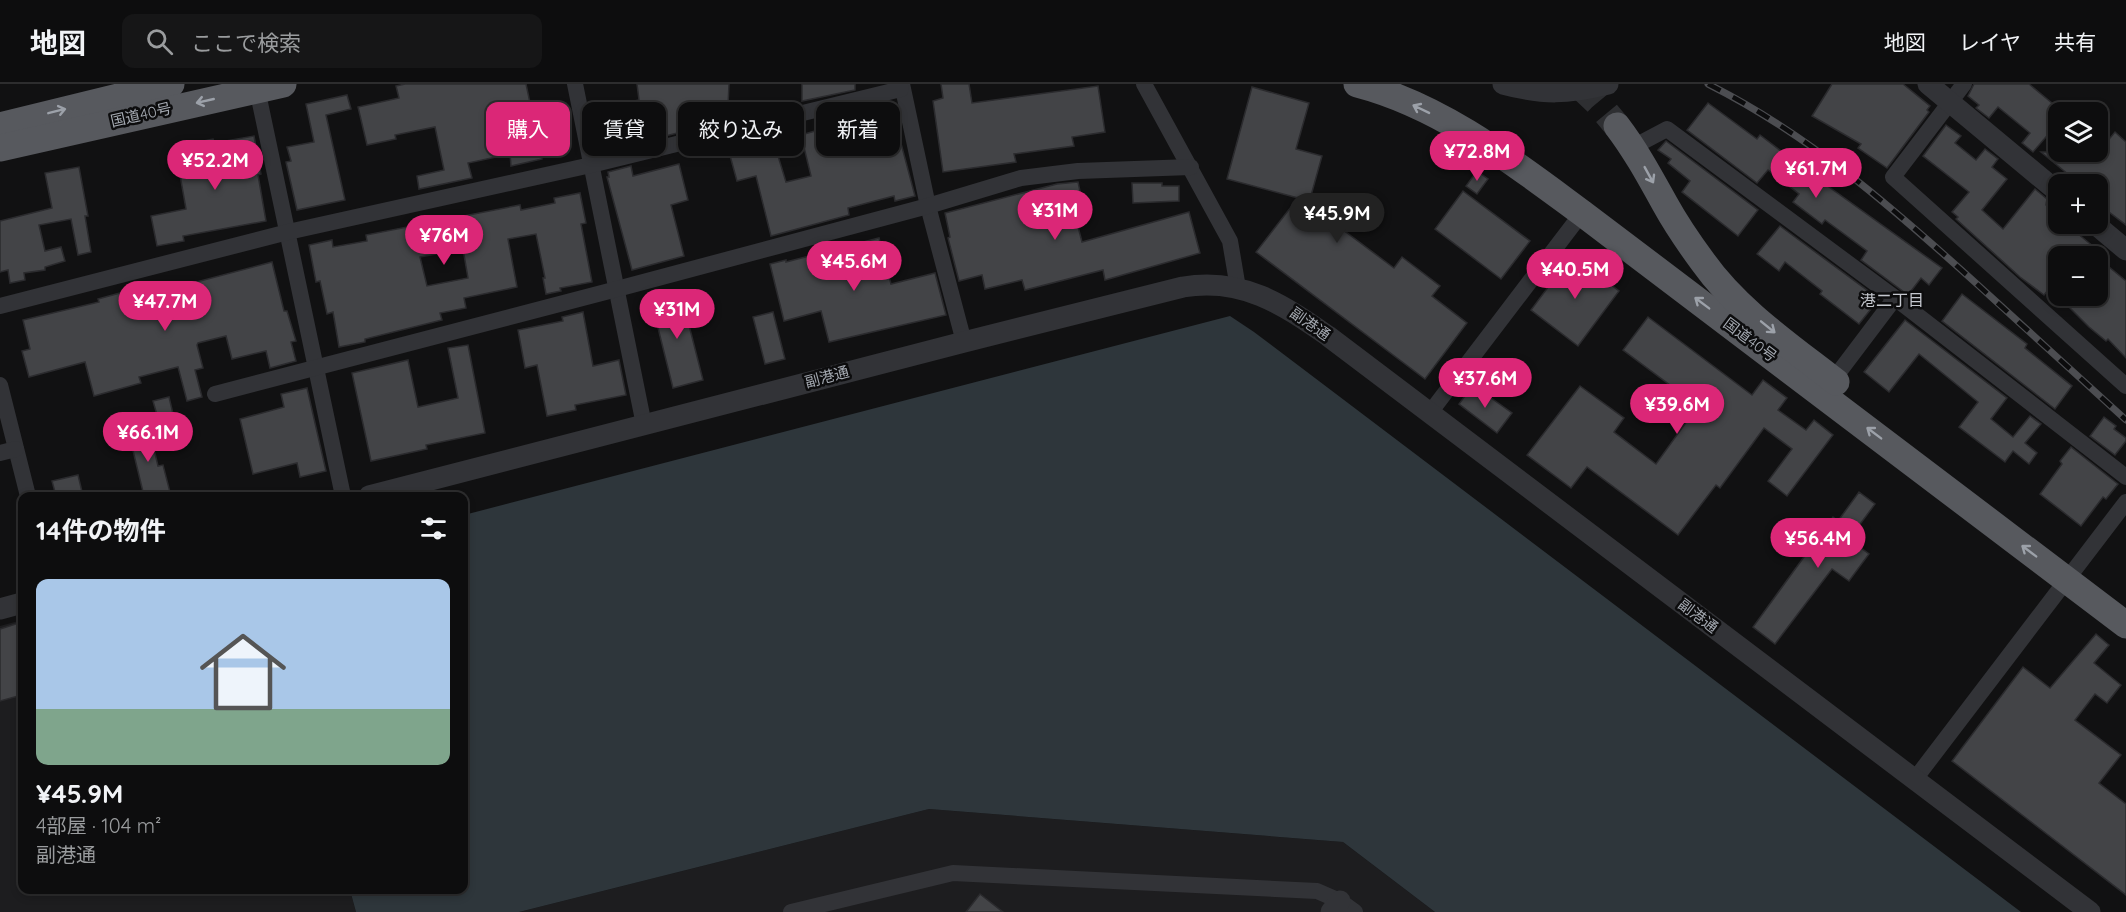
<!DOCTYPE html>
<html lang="ja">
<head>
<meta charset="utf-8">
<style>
  body { margin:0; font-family:Quicksand,"Noto Sans JP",sans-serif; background:#161617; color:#f1f3f6; height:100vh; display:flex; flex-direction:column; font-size:22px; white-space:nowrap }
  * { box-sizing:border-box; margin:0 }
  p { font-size:20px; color:#9a9c9e }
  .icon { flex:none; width:33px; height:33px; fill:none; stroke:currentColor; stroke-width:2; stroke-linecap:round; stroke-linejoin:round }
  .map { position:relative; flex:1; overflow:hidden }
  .details { position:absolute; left:18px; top:408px; width:450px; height:402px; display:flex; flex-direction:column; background:#0d0d0e; border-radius:12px; box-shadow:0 3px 9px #0003,0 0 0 2px #2d2d2e }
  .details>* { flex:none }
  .guide { position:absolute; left:486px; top:18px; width:570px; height:54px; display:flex; gap:12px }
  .controls { position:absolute; left:2048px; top:18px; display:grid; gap:12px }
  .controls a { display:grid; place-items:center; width:60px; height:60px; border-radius:12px; background:#0d0d0e; box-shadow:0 3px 9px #0003,0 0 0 2px #2d2d2e; font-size:30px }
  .price { position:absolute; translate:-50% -51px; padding:0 14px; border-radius:21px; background:#db2777; color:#fff; font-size:20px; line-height:39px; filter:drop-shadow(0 2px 3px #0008) }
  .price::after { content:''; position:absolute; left:50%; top:36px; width:18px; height:14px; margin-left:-9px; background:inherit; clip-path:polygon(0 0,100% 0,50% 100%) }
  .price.active { background:#222; color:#fff }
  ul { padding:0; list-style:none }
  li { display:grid; align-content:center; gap:12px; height:318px; padding:0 18px }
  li+li { border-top:2px solid #2d2d2e }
  li span { display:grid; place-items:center; height:186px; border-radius:12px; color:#555 }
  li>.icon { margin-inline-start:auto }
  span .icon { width:108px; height:108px; fill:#fffc; stroke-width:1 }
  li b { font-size:26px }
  h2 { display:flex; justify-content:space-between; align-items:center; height:72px; padding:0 18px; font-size:26px }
  .chip { padding:0 21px; border-radius:12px; background:#0d0d0e; box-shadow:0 3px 9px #0003,0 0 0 2px #2d2d2e; font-size:21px; line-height:54px }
  .chip.active { background:#db2777; color:#fff }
  header { display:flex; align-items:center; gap:36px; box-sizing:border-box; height:84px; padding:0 30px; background:#0d0d0e; border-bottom:2px solid #2d2d2e }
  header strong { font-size:28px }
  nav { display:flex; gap:33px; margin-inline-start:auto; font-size:21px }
  .search { width:420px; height:54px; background:#161617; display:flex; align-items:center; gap:15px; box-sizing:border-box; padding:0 21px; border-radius:12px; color:#9a9c9e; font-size:22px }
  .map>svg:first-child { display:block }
  .built { fill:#1d1d1f }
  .water { fill:#2e363b }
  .building { fill:#434447; stroke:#2b2b2e; stroke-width:1.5; fill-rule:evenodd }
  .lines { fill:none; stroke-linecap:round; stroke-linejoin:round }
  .trunk-tunnel { stroke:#2e2f32; stroke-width:27; stroke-dasharray:27 14; stroke-linecap:butt }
  .minor { stroke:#323337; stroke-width:16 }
  .tertiary { stroke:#323337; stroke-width:21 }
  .trunk { stroke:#57595e; stroke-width:27 }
  .rail-casing { stroke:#4c4d51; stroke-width:7 }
  .rail { stroke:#0c0c0d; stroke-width:4.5; stroke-dasharray:14; stroke-linecap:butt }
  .oneway { stroke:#9ca1a9 }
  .labels { text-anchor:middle; stroke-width:5; stroke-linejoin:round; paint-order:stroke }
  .street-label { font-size:15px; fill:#a4a9b1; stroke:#0c0c0d }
  .neighbourhood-label { font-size:16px; fill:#c4c7ce; stroke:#0c0c0d }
</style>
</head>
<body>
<header>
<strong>地図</strong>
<div class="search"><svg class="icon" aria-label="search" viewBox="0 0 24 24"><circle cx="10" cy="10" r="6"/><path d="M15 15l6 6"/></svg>ここで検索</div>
<nav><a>地図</a><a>レイヤ</a><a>共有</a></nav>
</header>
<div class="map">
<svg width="2126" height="828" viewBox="0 0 2126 828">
  <rect width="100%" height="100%" fill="#111112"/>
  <g class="built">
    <path d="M22,536V806H350L356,828H0V542Z"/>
    <path d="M929,725L1343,758L1435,828H519Z"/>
  </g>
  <path class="water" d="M1230,232L1254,248L2021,828H1435L1343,758L929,725L519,828H356L350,806H464V431Z"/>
  <g class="building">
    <path d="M405,0H526L542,75L511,82L510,70L468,79L472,94L419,105L417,92L444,86L435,43L395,51L396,55L367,61L358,23L399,14L396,2Z"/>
    <path d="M637,0H729L728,22H721V38L694,43V45L604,67L596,25L639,16Z"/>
    <path d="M802,0H855V6L802,17Z"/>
    <path d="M941,0H969L972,19L1098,2L1105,48L1072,53L1074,62L1014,70L1016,78L943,88L933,17L943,14Z"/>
    <path d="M1832,0H1903L1930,22L1927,26L1929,28L1887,84L1858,64L1861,60L1812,32Z"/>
    <path d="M1974,0H2029L2058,24V39L2033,68L2022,59L2030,49L1998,23L1989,34L1976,24L1979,21L1968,12Z"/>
    <path d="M1252,3L1309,19L1296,65L1322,72L1307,126L1323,131L1394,184L1402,173L1440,202L1432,212L1467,239L1425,295L1256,168L1298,114L1227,95Z"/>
    <path d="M347,11L351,25L326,31L345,116L297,126L286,78L291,77L287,63L314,58L306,20Z"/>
    <path d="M1708,19L1757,55L1760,51L1810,89L1813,85L1827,97L1825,100L1942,184L1929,201L1921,194L1908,211L1861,176L1867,167L1825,136L1822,140L1793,118L1799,110L1768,86L1757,99L1687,46Z"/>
    <path d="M887,30L893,49L898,48L915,112L895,117L894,112L848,124L849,131L771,152L756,92L737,97L729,68L737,66L736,61L771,49L786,98L811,92L801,51L822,45L824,51L850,44L849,40Z"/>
    <path d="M1946,41L1961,52L1955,59L1976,76L1985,65L1998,75L1992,83L2007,95L1982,126L2003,145L2035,105L2047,115L2046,121L2058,130V140H2066L2094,163L2086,172H2058V194L2044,211L2020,193L1956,135L1958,133L1952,128L1969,108L1923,72Z"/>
    <path d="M2115,48L2126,58V141L2097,119V100H2080L2041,68H2080L2091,77Z"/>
    <path d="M254,52L261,90L258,91L266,137L183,152L184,157L157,162L151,132L186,125L180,91L187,90L182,61L213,55L214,59Z"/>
    <path d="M1666,57L1758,126L1738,152L1682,108L1690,97L1668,79L1671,75L1658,66Z"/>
    <path d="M679,80L688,116L671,121L684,172L632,186L607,93H609L608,88L631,82L633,92Z"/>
    <path d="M79,83L88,132H85L91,168L78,171L71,135L39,141L45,167L61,163L65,177L45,183V186L24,189L25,196L10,199L8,186L0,188V137L52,124L45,89Z"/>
    <path d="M1477,87L1488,95L1477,110L1466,102Z"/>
    <path d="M1078,98L1083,121L1073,123L1082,158L1189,128L1200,169L1105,196L1103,186L1025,206L1022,196L985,205L982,191L959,197L948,154L950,153L945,129L1057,100Z"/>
    <path d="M1132,99H1162V102H1179V117L1133,119Z"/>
    <path d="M1463,107L1530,157L1501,195L1435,145Z"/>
    <path d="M580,109L586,139L581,140L592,198L560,204L561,207L546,210L543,194H545L536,150L508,155L517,203L464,214L466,224L440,229L442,236L365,255V258L339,263L333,228L327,230L320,197L316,198L309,161L332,156L333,163L367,157L366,151L520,121L521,126L555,119L554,114ZM463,165L468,194L427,202L420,173Z"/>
    <path d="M1780,142L1879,215L1859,240L1820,210L1822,207L1785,178L1779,187L1757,170Z"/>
    <path d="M879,154L891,200L935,189L946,231L829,258L821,227L784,237L770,180L786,176V178Z"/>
    <path d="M1572,171L1619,207L1578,262L1531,226Z"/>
    <path d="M2097,173L2126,197V274L2108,255L2106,257L2089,243L2058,212H2097Z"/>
    <path d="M272,178L284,227H287L296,257L291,258L296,277L270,284L266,267L232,275L226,252L198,259L197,261L203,284L195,286L202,313L187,317L178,283L139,293L141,299L94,312L85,278L29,293L22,267L30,265L23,236L99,218L98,215L120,209L125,226L173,214L172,208L186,204L185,201Z"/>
    <path d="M680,206L703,296L673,304L654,228L658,226L655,213Z"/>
    <path d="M1962,210L2027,260L2025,264L2072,302L2055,325L1942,237Z"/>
    <path d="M583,228L593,282L619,276L626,311L575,321L576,326L547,332L537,281L525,284L518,246L563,237L562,233Z"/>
    <path d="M773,228L785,275L765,280L753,233Z"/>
    <path d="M1648,233L1752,311L1763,296L1787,314L1778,326L1806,346L1814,336L1833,351L1787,412L1768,397L1792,365L1764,344L1720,404L1716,401L1678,451L1587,383L1571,404L1527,371L1580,302L1624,334L1614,348L1656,380L1698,322L1623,266Z"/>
    <path d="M1905,236L2007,314L1991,335L2013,353L2030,332L2041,340L2025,359L2037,369L2029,380L2013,367L2005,378L1959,343L1978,318L1919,270L1889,308L1864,288Z"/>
    <path d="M468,261L485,349L426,361L427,365L371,377L352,289L408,276L418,323L458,314L448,264Z"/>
    <path d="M1473,301L1512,329L1497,349L1459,320Z"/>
    <path d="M307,304L326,387L300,393L297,379L253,390L240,335L284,323L281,310Z"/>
    <path d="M169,313L174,334L159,338L153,317Z"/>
    <path d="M2104,333L2116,342L2114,345L2126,354V357L2115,371L2090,352Z"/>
    <path d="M148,340L158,382L163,381L171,412H144L128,346Z"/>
    <path d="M2071,363L2118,400L2106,415L2103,413L2081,442L2040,410L2062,380L2060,377Z"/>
    <path d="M78,391L83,412H56L52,397Z"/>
    <path d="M1859,408L1875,420L1849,455L1869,470L1849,497L1832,485L1775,560L1753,543L1833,433L1838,437Z"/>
    <path d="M22,538V611L0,617V545Z"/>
    <path d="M2096,550L2109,561L2094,579L2121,601L2107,619L2095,610L2075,636L2121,671L2099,699L2126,720V811L1952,677L2023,583L2050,604Z"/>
    <path d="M980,810L1003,828H966Z"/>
  </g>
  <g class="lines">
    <path class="trunk-tunnel" d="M1578,0L1597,18L1617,42"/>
    <g class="minor">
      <path d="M256,0L343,412"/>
      <path d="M575,0L644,341"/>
      <path d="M902,0L928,122L964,258"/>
      <path d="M1144,0L1230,157L1238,204"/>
      <path d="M1964,0L1893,93L2126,302"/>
      <path d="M1633,63L1667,45L1895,214L2126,393"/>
      <path d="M0,222L288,148L591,81L901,5"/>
      <path d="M1833,296L1895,214"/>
      <path d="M0,301L28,412"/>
      <path d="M215,310L617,205L928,122L1021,94L1078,87L1191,83"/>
      <path d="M1429,330L1582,129"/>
      <path d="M0,369L16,365"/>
      <path d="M1915,695L2126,418"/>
      <path d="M791,828L953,789L1317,807L1340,817L1355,828"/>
    </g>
    <g class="tertiary">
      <path d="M1503,0C1544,11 1567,10 1608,0"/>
      <path d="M1928,0L2058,108"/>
      <path d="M2095,140L2126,166"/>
      <path d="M369,412L964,258L1183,203C1242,193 1282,220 1328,252L2090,828"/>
      <path d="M0,525L22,519"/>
      <path d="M1331,828L1340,817"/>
    </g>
    <g class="trunk">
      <path d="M1357,0C1442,22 1513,78 1582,129L2126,541"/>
      <path d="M0,42L171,0"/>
      <path d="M1617,42C1636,67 1650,93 1665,120C1676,140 1689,159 1703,178C1737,226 1790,262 1836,298"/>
      <path d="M0,64L283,0"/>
    </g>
    <defs>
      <path id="rail" d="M1708,0C1810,51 1894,125 1978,201C2027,246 2077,291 2126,336"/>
    </defs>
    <use href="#rail" class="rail-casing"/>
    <use href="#rail" class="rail"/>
  </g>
  <defs><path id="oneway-shaft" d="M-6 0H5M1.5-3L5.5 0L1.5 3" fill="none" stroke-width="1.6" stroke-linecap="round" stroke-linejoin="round" transform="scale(1.5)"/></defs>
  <g class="oneway">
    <use href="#oneway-shaft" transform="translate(205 17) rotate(167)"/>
    <use href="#oneway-shaft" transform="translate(1421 25) rotate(-154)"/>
    <use href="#oneway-shaft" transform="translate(57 27) rotate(-14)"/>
    <use href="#oneway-shaft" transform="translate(1649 91) rotate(61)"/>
    <use href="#oneway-shaft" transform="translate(1702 219) rotate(-143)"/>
    <use href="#oneway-shaft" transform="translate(1768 243) rotate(39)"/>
    <use href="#oneway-shaft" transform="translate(1874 349) rotate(-143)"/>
    <use href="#oneway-shaft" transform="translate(2029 467) rotate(-143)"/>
  </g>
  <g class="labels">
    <g class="street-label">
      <text transform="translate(141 31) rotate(-13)" y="5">国道40号</text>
      <text transform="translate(1310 240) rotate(35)" y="5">副港通</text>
      <text transform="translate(1750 256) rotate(37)" y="5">国道40号</text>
      <text transform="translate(827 293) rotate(-15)" y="5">副港通</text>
      <text transform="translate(1698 532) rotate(37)" y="5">副港通</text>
    </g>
    <g class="neighbourhood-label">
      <text x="1892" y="222">港二丁目</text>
    </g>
  </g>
</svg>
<div class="controls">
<a><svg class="icon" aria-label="layers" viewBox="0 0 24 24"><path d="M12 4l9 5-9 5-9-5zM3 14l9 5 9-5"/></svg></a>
<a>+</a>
<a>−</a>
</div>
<b class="price" style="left:1477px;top:98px">¥72.8M</b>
<b class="price" style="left:215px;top:107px">¥52.2M</b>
<b class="price" style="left:1816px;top:115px">¥61.7M</b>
<b class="price" style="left:1055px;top:157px">¥31M</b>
<b class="price active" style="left:1337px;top:160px">¥45.9M</b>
<b class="price" style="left:444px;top:182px">¥76M</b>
<b class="price" style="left:854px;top:208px">¥45.6M</b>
<b class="price" style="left:1575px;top:216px">¥40.5M</b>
<b class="price" style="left:165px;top:248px">¥47.7M</b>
<b class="price" style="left:677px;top:256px">¥31M</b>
<b class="price" style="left:1485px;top:325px">¥37.6M</b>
<b class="price" style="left:1677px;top:351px">¥39.6M</b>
<b class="price" style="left:148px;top:379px">¥66.1M</b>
<b class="price" style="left:1818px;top:485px">¥56.4M</b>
<div class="guide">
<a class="chip active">購入</a>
<a class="chip">賃貸</a>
<a class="chip">絞り込み</a>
<a class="chip">新着</a>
</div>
<section class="details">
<h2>14件の物件<svg class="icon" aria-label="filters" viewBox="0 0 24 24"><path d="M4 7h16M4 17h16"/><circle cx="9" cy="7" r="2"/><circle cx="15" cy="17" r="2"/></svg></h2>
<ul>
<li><span style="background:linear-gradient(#a9c7e8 70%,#7fa58c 0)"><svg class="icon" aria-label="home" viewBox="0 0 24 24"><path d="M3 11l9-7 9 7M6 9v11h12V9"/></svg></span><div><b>¥45.9M</b><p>4部屋 · 104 m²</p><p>副港通</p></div></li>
</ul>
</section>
</div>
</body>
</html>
